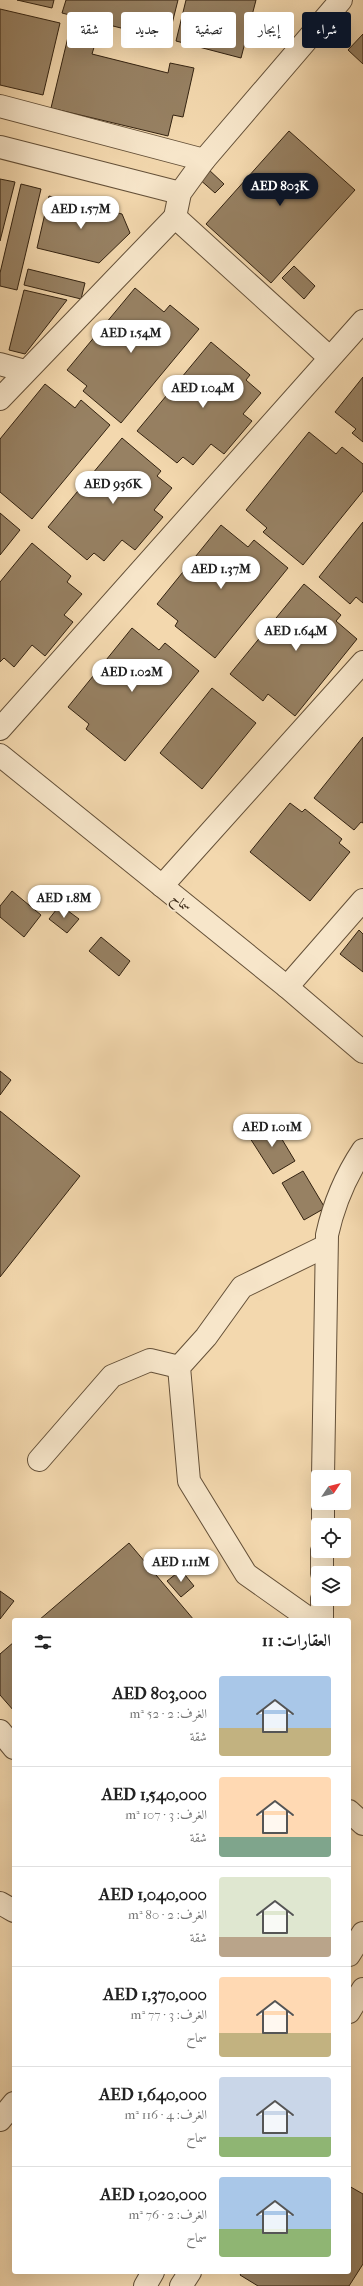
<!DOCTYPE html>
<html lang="ar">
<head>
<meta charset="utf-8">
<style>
  body { margin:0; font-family:"IM FELL French Canon",Amiri,serif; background:#f2f2f2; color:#222; direction:rtl; height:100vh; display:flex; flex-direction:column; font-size:15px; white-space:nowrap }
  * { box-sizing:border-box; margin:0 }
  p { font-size:13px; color:#767676 }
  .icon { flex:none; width:22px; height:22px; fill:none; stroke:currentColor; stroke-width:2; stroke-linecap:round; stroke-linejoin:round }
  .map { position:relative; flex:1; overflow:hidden; direction:ltr }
  .side { position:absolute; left:12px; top:1618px; width:339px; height:656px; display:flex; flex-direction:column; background:#fff; border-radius:4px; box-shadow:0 4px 16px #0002; direction:rtl }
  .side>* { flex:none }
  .top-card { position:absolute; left:12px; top:12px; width:339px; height:36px; direction:rtl; display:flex; gap:8px }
  .needle { width:26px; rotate:55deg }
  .tools { position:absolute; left:311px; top:1470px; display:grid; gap:8px }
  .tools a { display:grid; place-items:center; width:40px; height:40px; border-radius:4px; background:#fff; box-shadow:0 4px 16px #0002; font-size:20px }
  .price { position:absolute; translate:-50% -34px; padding:0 9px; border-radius:14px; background:#fff; color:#222; font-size:13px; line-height:26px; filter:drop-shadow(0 1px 2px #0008) }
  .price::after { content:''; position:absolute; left:50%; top:24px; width:12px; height:9px; margin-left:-6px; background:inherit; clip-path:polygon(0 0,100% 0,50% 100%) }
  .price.active { background:#111827; color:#fff }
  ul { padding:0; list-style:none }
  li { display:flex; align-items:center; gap:12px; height:100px; padding:0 20px }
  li+li { border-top:1px solid #e0e0e0 }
  li span { display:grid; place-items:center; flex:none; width:112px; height:80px; border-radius:4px; color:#555 }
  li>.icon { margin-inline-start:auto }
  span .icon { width:48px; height:48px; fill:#fffc; stroke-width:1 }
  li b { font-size:17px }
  h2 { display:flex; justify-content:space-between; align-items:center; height:48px; padding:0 20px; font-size:17px }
  .tag { padding:0 14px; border-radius:4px; background:#fff; box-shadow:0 4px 16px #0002; font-size:14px; line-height:36px }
  .tag.active { background:#111827; color:#fff }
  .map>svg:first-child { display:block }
  .building { fill:#978163; stroke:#342311 }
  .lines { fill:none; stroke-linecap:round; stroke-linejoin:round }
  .minor-casing { stroke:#645038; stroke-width:24 }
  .minor { stroke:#f7e6ca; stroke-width:22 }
  .labels { text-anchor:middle; stroke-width:3.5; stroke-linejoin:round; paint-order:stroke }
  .street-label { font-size:13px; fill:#342311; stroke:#f7e6ca }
</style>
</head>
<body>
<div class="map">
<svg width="363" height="2286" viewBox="0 0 363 2286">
  <rect width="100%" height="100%" fill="#f3d8ae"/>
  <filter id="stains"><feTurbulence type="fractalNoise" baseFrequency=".005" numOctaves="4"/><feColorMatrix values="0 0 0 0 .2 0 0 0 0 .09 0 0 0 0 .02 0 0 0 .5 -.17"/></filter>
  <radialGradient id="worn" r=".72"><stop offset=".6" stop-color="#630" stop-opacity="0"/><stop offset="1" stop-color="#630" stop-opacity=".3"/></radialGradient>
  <g class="building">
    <path d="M17,0H54L52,8Z"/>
    <path d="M66,0H178L168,40L62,13Z"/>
    <path d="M186,0H256L241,58L176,41Z"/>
    <path d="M0,9L60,23L43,95L0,85Z"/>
    <path d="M363,34V64L348,50Z"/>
    <path d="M68,37L95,44L92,54L168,73L170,63L194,68L183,117L173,115L168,136L51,108Z"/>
    <path d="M289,131L355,190L271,283L206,224Z"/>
    <path d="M207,168L224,184L215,193L198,178Z"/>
    <path d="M0,179L15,182L0,241Z"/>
    <path d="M21,184L41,189L17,290L0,286V273Z"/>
    <path d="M49,196L122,214L130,233L99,263L37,248Z"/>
    <path d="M294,266L315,286L304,299L282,278Z"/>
    <path d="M28,269L85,283L81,299L24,285Z"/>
    <path d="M135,288L164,312L170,305L199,329L121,423L83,391L87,386L67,370Z"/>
    <path d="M24,290L67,300L25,354L9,350Z"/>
    <path d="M211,342L250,375L246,380L261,393L243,414L252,421L224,454L211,444L193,465L183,457L177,463L137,431Z"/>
    <path d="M363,377V442L352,433L356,429L335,412Z"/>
    <path d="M45,384L75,408L81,400L110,425L32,519L0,492V439Z"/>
    <path d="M309,432L336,454L342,447L363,464V491L303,565L263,532L267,528L246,510Z"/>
    <path d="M122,438L161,471L157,476L172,488L154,510L163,517L135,550L122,540L104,561L94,553L87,560L48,527Z"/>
    <path d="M0,513L20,530L0,555Z"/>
    <path d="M363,522V603L356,597L350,604L319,577Z"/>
    <path d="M221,525L248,547L254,540L288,568L215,658L175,626L178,621L157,604Z"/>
    <path d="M32,543L71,576L67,582L82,594L64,615L73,622L45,656L32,645L14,667L4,658L0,662V582Z"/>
    <path d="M304,584L341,615L336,621L357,639L295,716L268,694L263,701L230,674Z"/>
    <path d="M132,628L159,650L165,643L199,671L125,761L86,729L89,724L68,707Z"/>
    <path d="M212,688L256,723L202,789L160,753Z"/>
    <path d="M363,737V823L361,822L354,830L314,798Z"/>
    <path d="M290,803L302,812L305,809L342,839L339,843L350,852L310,901L250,852Z"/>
    <path d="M12,891L41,915L24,937L0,917V906Z"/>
    <path d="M60,905L79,919L67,933L49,919Z"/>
    <path d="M359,930L363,934V972L340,954Z"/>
    <path d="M101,937L130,961L119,976L89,951Z"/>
    <path d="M0,1071L11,1080L0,1095Z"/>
    <path d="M0,1111L80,1176L0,1277Z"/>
    <path d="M271,1121L295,1161L273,1174L248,1135Z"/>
    <path d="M303,1171L325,1208L304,1220L282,1183Z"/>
    <path d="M129,1543L194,1620H39Z"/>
    <path d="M181,1570L194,1586L181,1597L167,1581Z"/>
    <path d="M0,1591L14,1601L0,1619Z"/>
    <path d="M14,1642V1711L0,1695V1654Z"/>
    <path d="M349,2186L363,2194V2264L349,2286H258L240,2275L242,2272H349Z"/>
  </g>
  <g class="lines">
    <defs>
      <g id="minor">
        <path d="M0,106L204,160"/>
        <path d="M0,147L180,193"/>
        <path d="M175,217L180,193L204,160L341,0"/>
        <path d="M0,364L25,371"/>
        <path d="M0,399L175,217L329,357"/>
        <path d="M0,729L363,321"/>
        <path d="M0,755L287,987L363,1052"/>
        <path d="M162,886L363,662"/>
        <path d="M287,987L363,900"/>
        <path d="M39,1460L112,1376L150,1360L179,1367"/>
        <path d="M323,1477L327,1235C334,1203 345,1177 363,1150"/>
        <path d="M323,1525V1503"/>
        <path d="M322,1573V1551"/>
        <path d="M311,1620L246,1574L189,1481L179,1367L206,1337L242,1287L326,1246"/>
        <path d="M322,1620V1599"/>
        <path d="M0,1731L14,1748"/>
        <path d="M349,1811L363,1824"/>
        <path d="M0,1903L14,1911"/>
        <path d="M349,1955L363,1933"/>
        <path d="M349,2012L363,1989"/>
        <path d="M0,2120L14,2103"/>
        <path d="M145,2286L153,2272"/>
        <path d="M181,2286L190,2272"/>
      </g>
    </defs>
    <use href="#minor" class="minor-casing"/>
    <use href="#minor" class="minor"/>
  </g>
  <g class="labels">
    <g class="street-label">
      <text transform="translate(182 902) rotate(39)" y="5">سماح</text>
    </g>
  </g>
  <rect width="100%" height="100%" filter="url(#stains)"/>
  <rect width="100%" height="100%" fill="url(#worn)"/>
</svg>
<div class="tools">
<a><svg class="needle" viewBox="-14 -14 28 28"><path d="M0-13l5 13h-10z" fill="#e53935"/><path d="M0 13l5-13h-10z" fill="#767676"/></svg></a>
<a><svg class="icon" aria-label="locate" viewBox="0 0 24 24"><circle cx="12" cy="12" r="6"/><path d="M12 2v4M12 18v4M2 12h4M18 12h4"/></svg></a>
<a><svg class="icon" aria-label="layers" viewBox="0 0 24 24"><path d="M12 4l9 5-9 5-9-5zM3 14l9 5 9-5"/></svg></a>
</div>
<b class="price active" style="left:280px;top:207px">AED 803K</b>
<b class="price" style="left:81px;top:230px">AED 1.57M</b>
<b class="price" style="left:131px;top:354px">AED 1.54M</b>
<b class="price" style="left:203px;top:409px">AED 1.04M</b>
<b class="price" style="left:113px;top:505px">AED 936K</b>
<b class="price" style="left:221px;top:590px">AED 1.37M</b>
<b class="price" style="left:296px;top:652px">AED 1.64M</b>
<b class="price" style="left:132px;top:693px">AED 1.02M</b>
<b class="price" style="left:64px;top:919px">AED 1.8M</b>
<b class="price" style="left:272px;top:1148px">AED 1.01M</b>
<b class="price" style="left:181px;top:1583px">AED 1.11M</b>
<div class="top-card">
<a class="tag active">شراء</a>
<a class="tag">إيجار</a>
<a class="tag">تصفية</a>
<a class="tag">جديد</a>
<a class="tag">شقة</a>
</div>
<section class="side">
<h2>العقارات: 11<svg class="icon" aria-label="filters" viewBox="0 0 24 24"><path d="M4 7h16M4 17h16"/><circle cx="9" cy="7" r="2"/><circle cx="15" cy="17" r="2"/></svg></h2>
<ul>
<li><span style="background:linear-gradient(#a9c7e8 65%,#c2b280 0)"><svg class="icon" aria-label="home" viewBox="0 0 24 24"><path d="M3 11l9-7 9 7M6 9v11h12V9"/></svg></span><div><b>AED 803,000</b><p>الغرف: 2 · 52 m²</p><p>شقة</p></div></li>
<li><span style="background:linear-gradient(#ffd9b3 75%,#7fa58c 0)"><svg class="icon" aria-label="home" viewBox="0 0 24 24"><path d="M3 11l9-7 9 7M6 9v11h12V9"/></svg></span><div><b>AED 1,540,000</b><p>الغرف: 3 · 107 m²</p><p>شقة</p></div></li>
<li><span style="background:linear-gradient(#dfe7d0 75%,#b9a48a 0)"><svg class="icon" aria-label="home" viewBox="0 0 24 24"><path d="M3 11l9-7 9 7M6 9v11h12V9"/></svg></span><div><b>AED 1,040,000</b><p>الغرف: 2 · 80 m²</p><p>شقة</p></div></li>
<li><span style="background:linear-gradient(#ffd9b3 70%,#c2b280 0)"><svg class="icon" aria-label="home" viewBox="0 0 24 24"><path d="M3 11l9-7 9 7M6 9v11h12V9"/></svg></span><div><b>AED 1,370,000</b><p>الغرف: 3 · 77 m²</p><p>سماح</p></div></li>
<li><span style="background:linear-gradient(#c9d6e8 75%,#8fb573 0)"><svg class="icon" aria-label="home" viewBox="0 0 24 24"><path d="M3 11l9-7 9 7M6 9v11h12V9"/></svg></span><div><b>AED 1,640,000</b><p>الغرف: 4 · 116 m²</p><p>سماح</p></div></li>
<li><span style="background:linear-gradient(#a9c7e8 65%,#8fb573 0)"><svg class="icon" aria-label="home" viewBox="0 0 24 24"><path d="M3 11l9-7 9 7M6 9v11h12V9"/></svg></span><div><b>AED 1,020,000</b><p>الغرف: 2 · 76 m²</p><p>سماح</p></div></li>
</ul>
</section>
</div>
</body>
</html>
